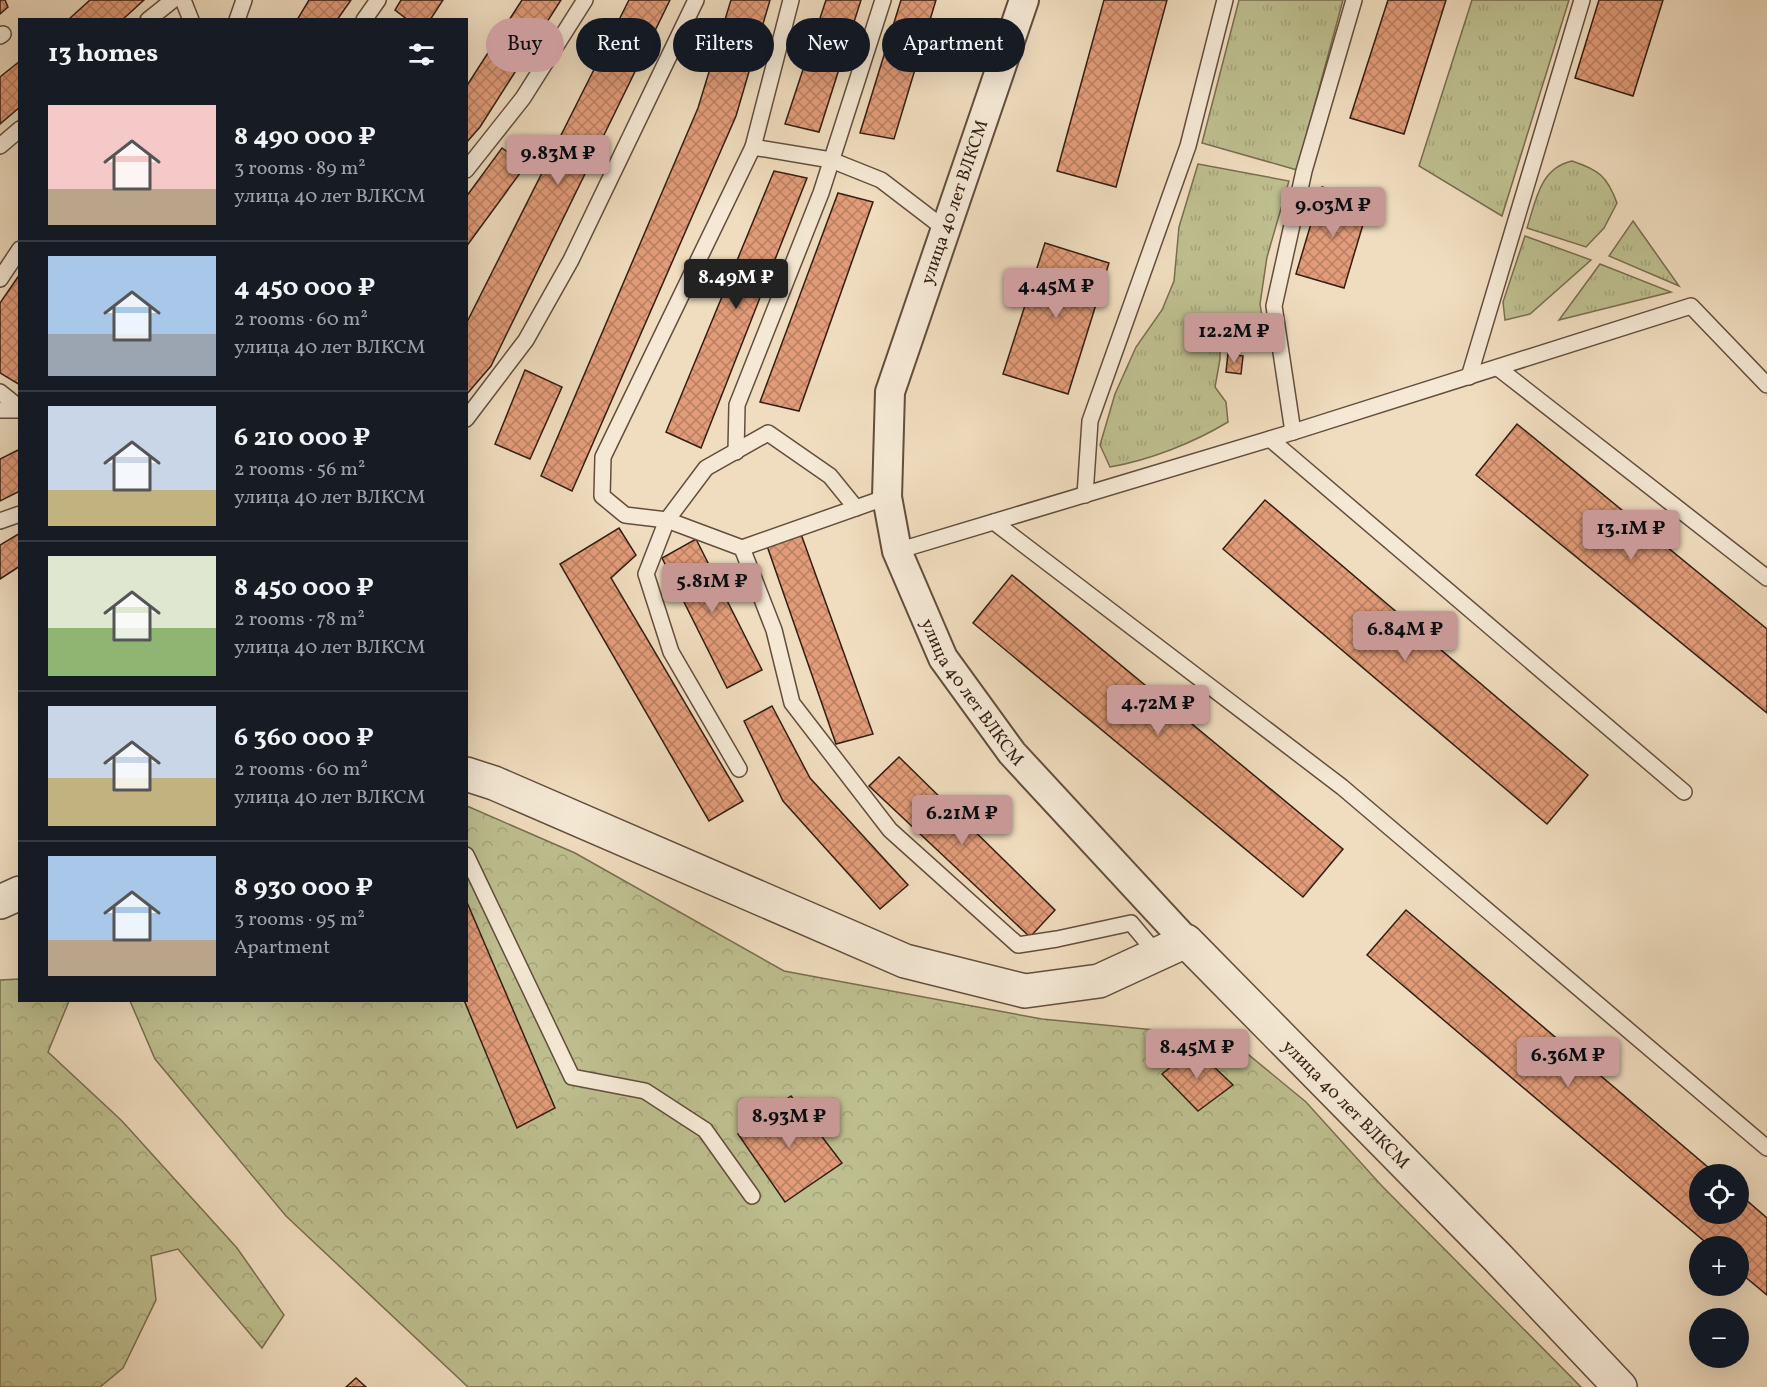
<!DOCTYPE html>
<html lang="en">
<head>
<meta charset="utf-8">
<style>
  body { margin:0; font-family:Vollkorn,serif; background:#20242c; color:#f1f3f6; height:100vh; display:flex; flex-direction:column; font-size:22px; white-space:nowrap }
  * { box-sizing:border-box; margin:0 }
  p { font-size:20px; color:#9ea1a6 }
  .icon { flex:none; width:33px; height:33px; fill:none; stroke:currentColor; stroke-width:2; stroke-linecap:round; stroke-linejoin:round }
  .map { position:relative; flex:1; overflow:hidden }
  .side { position:absolute; left:18px; top:18px; width:450px; height:984px; display:flex; flex-direction:column; background:#171b24; border-radius:0px; box-shadow:0 6px 24px #0002 }
  .side>* { flex:none }
  .banner { position:absolute; left:486px; top:18px; width:570px; height:54px; display:flex; gap:12px }
  .tools { position:absolute; left:1689px; top:1164px; display:grid; gap:12px }
  .tools a { display:grid; place-items:center; width:60px; height:60px; border-radius:50%; background:#171b24; box-shadow:0 6px 24px #0002; font-size:30px }
  .price { position:absolute; translate:-50% -51px; padding:0 14px; border-radius:6px; background:#c59692; color:#111; font-size:20px; line-height:39px; filter:drop-shadow(0 2px 3px #0008) }
  .price::after { content:''; position:absolute; left:50%; top:36px; width:18px; height:14px; margin-left:-9px; background:inherit; clip-path:polygon(0 0,100% 0,50% 100%) }
  .price.selected { background:#222; color:#fff }
  ul { padding:0; list-style:none }
  li { display:flex; align-items:center; gap:18px; height:150px; padding:0 30px }
  li+li { border-top:2px solid #363941 }
  li span { display:grid; place-items:center; flex:none; width:168px; height:120px; border-radius:0px; color:#555 }
  li>.icon { margin-inline-start:auto }
  span .icon { width:72px; height:72px; fill:#fffc; stroke-width:1 }
  li b { font-size:26px }
  h2 { display:flex; justify-content:space-between; align-items:center; height:72px; padding:0 30px; font-size:26px }
  .pill { padding:0 21px; border-radius:27px; background:#171b24; box-shadow:0 6px 24px #0002; font-size:21px; line-height:54px }
  .pill.selected { background:#c59692; color:#111 }
  .map>svg:first-child { display:block }
  .grass { fill:url(#grass-tufts); stroke:#796e50; stroke-width:1.5 }
  .forest { fill:url(#forest-crowns); stroke:#796e50; stroke-width:1.5 }
  .building { fill:url(#building-cross-hatch); stroke:#341e12; stroke-width:1.5 }
  .lines { fill:none; stroke-linecap:round; stroke-linejoin:round }
  .service-casing { stroke:#634e3d; stroke-width:18 }
  .minor-casing { stroke:#634e3d; stroke-width:32 }
  .tertiary-casing { stroke:#634e3d; stroke-width:36 }
  .service { stroke:#f5e9d5; stroke-width:15 }
  .minor { stroke:#f5e9d5; stroke-width:28 }
  .tertiary { stroke:#f5e9d5; stroke-width:33 }
  .labels { text-anchor:middle; stroke-width:4.5; stroke-linejoin:round; paint-order:stroke }
  .street-label { font-size:18px; fill:#341e12; stroke:#f5e9d5 }
</style>
</head>
<body>
<div class="map">
<svg width="1767" height="1387" viewBox="0 0 1767 1387">
  <defs>
    <pattern id="grass-tufts" width="24" height="20" patternUnits="userSpaceOnUse" patternTransform="scale(1.5)"><rect width="24" height="20" fill="#bebf8f"/><path d="M3 7l-1-3M5 7V3M7 7l1-3M15 17l-1-3M17 17v-4M19 17l1-3" fill="none" stroke="#a4a47a"/></pattern>
    <pattern id="forest-crowns" width="20" height="18" patternUnits="userSpaceOnUse" patternTransform="scale(1.5)"><rect width="20" height="18" fill="#bebf8f"/><path d="M2 6a3 3 0 1 1 6 0M12 15a3 3 0 1 1 6 0" fill="none" stroke="#a4a47a"/></pattern>
    <pattern id="building-cross-hatch" width="8" height="8" patternUnits="userSpaceOnUse" patternTransform="scale(1.5)"><rect width="8" height="8" fill="#e39c79"/><path d="M0 0l8 8M0 8l8-8" fill="none" stroke="#b97f62"/></pattern>
  </defs>
  <rect width="100%" height="100%" fill="#f0ddbf"/>
  <filter id="stains"><feTurbulence type="fractalNoise" baseFrequency=".00333" numOctaves="4"/><feColorMatrix values="0 0 0 0 .2 0 0 0 0 .09 0 0 0 0 .02 0 0 0 .5 -.17"/></filter>
  <radialGradient id="worn" r=".72"><stop offset=".6" stop-color="#630" stop-opacity="0"/><stop offset="1" stop-color="#630" stop-opacity=".3"/></radialGradient>
  <g class="grass">
    <path d="M1239,0H1343L1297,170L1202,143Z"/>
    <path d="M1472,0H1569L1502,216L1419,166Z"/>
    <path d="M1572,161C1599,170 1607,176 1617,203L1604,228L1586,247L1527,228C1536,200 1540,168 1572,161Z"/>
    <path d="M1198,164L1289,181L1267,257L1260,304L1266,341L1243,333L1220,347V359L1215,387L1226,402L1228,422C1193,443 1150,460 1110,467L1100,445L1115,394L1136,347L1162,310L1174,281L1179,227Z"/>
    <path d="M1633,221L1679,286L1609,256Z"/>
    <path d="M1525,236L1591,260L1530,314L1505,320L1503,302Z"/>
    <path d="M1600,264L1671,292L1559,320Z"/>
  </g>
  <g class="forest">
    <path d="M467,806L575,853L784,971L1042,1019L1227,1037L1306,1102L1381,1185L1581,1387H468L286,1216L155,1059L130,1001L466,1000Z"/>
    <path d="M19,979L20,1000L69,1001L48,1052L122,1121L237,1248L284,1315L262,1348L178,1249L151,1256L156,1300L123,1368L100,1387H0V980Z"/>
  </g>
  <g class="building">
    <path d="M0,0H5L8,7L0,14Z"/>
    <path d="M90,0H144L122,20H68Z"/>
    <path d="M309,0H351L337,20H297Z"/>
    <path d="M401,0H443L430,20H408L395,10Z"/>
    <path d="M522,0H561L480,127L466,143V87Z"/>
    <path d="M629,0H670L491,366L466,395V324Z"/>
    <path d="M731,0H770L736,116L572,491L541,476L698,108Z"/>
    <path d="M826,0H861L819,132L785,124Z"/>
    <path d="M901,0H936L894,139L860,133Z"/>
    <path d="M1104,0H1167L1116,187L1057,171Z"/>
    <path d="M1388,0H1446L1404,134L1350,118Z"/>
    <path d="M1599,0H1663L1633,96L1575,78Z"/>
    <path d="M20,61V107L0,124V77Z"/>
    <path d="M502,148L526,165L466,247V197Z"/>
    <path d="M774,171L807,178L701,448L666,432Z"/>
    <path d="M1322,187L1370,201L1344,288L1296,274Z"/>
    <path d="M838,193L873,202L799,411L760,402Z"/>
    <path d="M1045,243L1109,263L1068,394L1003,374Z"/>
    <path d="M20,274V385L0,373V303Z"/>
    <path d="M1228,353L1243,356L1241,374L1226,372Z"/>
    <path d="M525,370L562,387L530,459L495,444Z"/>
    <path d="M1517,424L1767,629V713L1476,475Z"/>
    <path d="M20,449V491L0,501V459Z"/>
    <path d="M1265,500L1588,775L1547,824L1223,549Z"/>
    <path d="M619,528L636,555L611,578L743,801L709,821L560,564Z"/>
    <path d="M20,533V566L0,579V545Z"/>
    <path d="M801,534L873,734L836,744L766,543Z"/>
    <path d="M696,539L762,670L727,688L662,558Z"/>
    <path d="M1012,575L1343,849L1303,897L973,623Z"/>
    <path d="M772,706L810,778L908,885L880,909L783,801L744,721Z"/>
    <path d="M899,757L1055,910L1030,937L869,786Z"/>
    <path d="M466,900L555,1108L517,1128L464,1000Z"/>
    <path d="M1406,910L1716,1174H1700V1214H1738V1193L1767,1218V1295L1738,1271V1246H1710L1367,955Z"/>
    <path d="M1194,1048L1233,1085L1198,1111L1162,1074Z"/>
    <path d="M791,1096L842,1163L785,1202L738,1134Z"/>
    <path d="M356,1378L366,1387H346Z"/>
  </g>
  <g class="lines">
    <defs>
      <g id="service">
        <path d="M183,0L191,20"/>
        <path d="M148,20L173,0"/>
        <path d="M237,20L244,0"/>
        <path d="M364,20L378,0"/>
        <path d="M0,36L3,34"/>
        <path d="M0,146L20,129"/>
        <path d="M753,147L791,0"/>
        <path d="M466,170L523,98L585,0"/>
        <path d="M0,279L20,249"/>
        <path d="M1498,368L1767,578"/>
        <path d="M1469,377L1582,0"/>
        <path d="M0,392L20,408"/>
        <path d="M0,410H20"/>
        <path d="M466,419L526,340L571,260L696,0"/>
        <path d="M1293,432L1274,306L1304,171L1354,0"/>
        <path d="M1270,439L1684,792"/>
        <path d="M736,452L737,405L821,193L883,0"/>
        <path d="M1085,495L1090,421L1188,146L1225,0"/>
        <path d="M887,497L742,548L774,630L792,703L890,830L1018,945L1057,939L1131,923L1157,954"/>
        <path d="M0,521L20,514"/>
        <path d="M994,522L1342,787L1767,1148"/>
        <path d="M742,548L667,520L625,515L602,496L603,457L753,147L831,160L881,180L945,229"/>
        <path d="M897,551L1293,432L1691,306L1767,385"/>
        <path d="M739,769L671,652L646,574L667,520L706,468L768,433L830,476L856,508"/>
        <path d="M466,855L572,1077L645,1091L705,1130L752,1196"/>
      </g>
      <g id="minor">
        <path id="s1" d="M1024,0L890,392L887,497L897,551L943,658L1012,753L1186,941"/>
      </g>
      <g id="tertiary">
        <path id="s2" d="M466,774L494,783L905,961L1025,991L1099,981L1186,941L1498,1258L1620,1387"/>
        <path d="M0,902L20,893"/>
      </g>
    </defs>
    <use href="#service" class="service-casing"/>
    <use href="#minor" class="minor-casing"/>
    <use href="#tertiary" class="tertiary-casing"/>
    <use href="#service" class="service"/>
    <use href="#minor" class="minor"/>
    <use href="#tertiary" class="tertiary"/>
  </g>
  <g class="labels">
    <g class="street-label">
      <text transform="translate(954 202) rotate(-71)" y="6">улица 40 лет ВЛКСМ</text>
      <text dy="6" stroke="none"><textPath href="#s1" startOffset="735">улица 40 лет ВЛКСМ</textPath></text>
      <text dy="6" stroke="none"><textPath href="#s2" startOffset="1000">улица 40 лет ВЛКСМ</textPath></text>
    </g>
  </g>
  <rect width="100%" height="100%" filter="url(#stains)"/>
  <rect width="100%" height="100%" fill="url(#worn)"/>
</svg>
<div class="tools">
<a><svg class="icon" aria-label="locate" viewBox="0 0 24 24"><circle cx="12" cy="12" r="6"/><path d="M12 2v4M12 18v4M2 12h4M18 12h4"/></svg></a>
<a>+</a>
<a>−</a>
</div>
<b class="price" style="left:558px;top:186px">9.83M ₽</b>
<b class="price" style="left:1333px;top:238px">9.03M ₽</b>
<b class="price selected" style="left:736px;top:310px">8.49M ₽</b>
<b class="price" style="left:1056px;top:319px">4.45M ₽</b>
<b class="price" style="left:1234px;top:364px">12.2M ₽</b>
<b class="price" style="left:1631px;top:561px">13.1M ₽</b>
<b class="price" style="left:712px;top:614px">5.81M ₽</b>
<b class="price" style="left:1405px;top:662px">6.84M ₽</b>
<b class="price" style="left:1158px;top:736px">4.72M ₽</b>
<b class="price" style="left:962px;top:846px">6.21M ₽</b>
<b class="price" style="left:1197px;top:1080px">8.45M ₽</b>
<b class="price" style="left:1568px;top:1088px">6.36M ₽</b>
<b class="price" style="left:789px;top:1149px">8.93M ₽</b>
<div class="banner">
<a class="pill selected">Buy</a>
<a class="pill">Rent</a>
<a class="pill">Filters</a>
<a class="pill">New</a>
<a class="pill">Apartment</a>
</div>
<section class="side">
<h2>13 homes<svg class="icon" aria-label="filters" viewBox="0 0 24 24"><path d="M4 7h16M4 17h16"/><circle cx="9" cy="7" r="2"/><circle cx="15" cy="17" r="2"/></svg></h2>
<ul>
<li><span style="background:linear-gradient(#f6c9c9 70%,#b9a48a 0)"><svg class="icon" aria-label="home" viewBox="0 0 24 24"><path d="M3 11l9-7 9 7M6 9v11h12V9"/></svg></span><div><b>8 490 000 ₽</b><p>3 rooms · 89 m²</p><p>улица 40 лет ВЛКСМ</p></div></li>
<li><span style="background:linear-gradient(#a9c7e8 65%,#9aa5b1 0)"><svg class="icon" aria-label="home" viewBox="0 0 24 24"><path d="M3 11l9-7 9 7M6 9v11h12V9"/></svg></span><div><b>4 450 000 ₽</b><p>2 rooms · 60 m²</p><p>улица 40 лет ВЛКСМ</p></div></li>
<li><span style="background:linear-gradient(#c9d6e8 70%,#c2b280 0)"><svg class="icon" aria-label="home" viewBox="0 0 24 24"><path d="M3 11l9-7 9 7M6 9v11h12V9"/></svg></span><div><b>6 210 000 ₽</b><p>2 rooms · 56 m²</p><p>улица 40 лет ВЛКСМ</p></div></li>
<li><span style="background:linear-gradient(#dfe7d0 60%,#8fb573 0)"><svg class="icon" aria-label="home" viewBox="0 0 24 24"><path d="M3 11l9-7 9 7M6 9v11h12V9"/></svg></span><div><b>8 450 000 ₽</b><p>2 rooms · 78 m²</p><p>улица 40 лет ВЛКСМ</p></div></li>
<li><span style="background:linear-gradient(#c9d6e8 60%,#c2b280 0)"><svg class="icon" aria-label="home" viewBox="0 0 24 24"><path d="M3 11l9-7 9 7M6 9v11h12V9"/></svg></span><div><b>6 360 000 ₽</b><p>2 rooms · 60 m²</p><p>улица 40 лет ВЛКСМ</p></div></li>
<li><span style="background:linear-gradient(#a9c7e8 70%,#b9a48a 0)"><svg class="icon" aria-label="home" viewBox="0 0 24 24"><path d="M3 11l9-7 9 7M6 9v11h12V9"/></svg></span><div><b>8 930 000 ₽</b><p>3 rooms · 95 m²</p><p>Apartment</p></div></li>
</ul>
</section>
</div>
</body>
</html>
